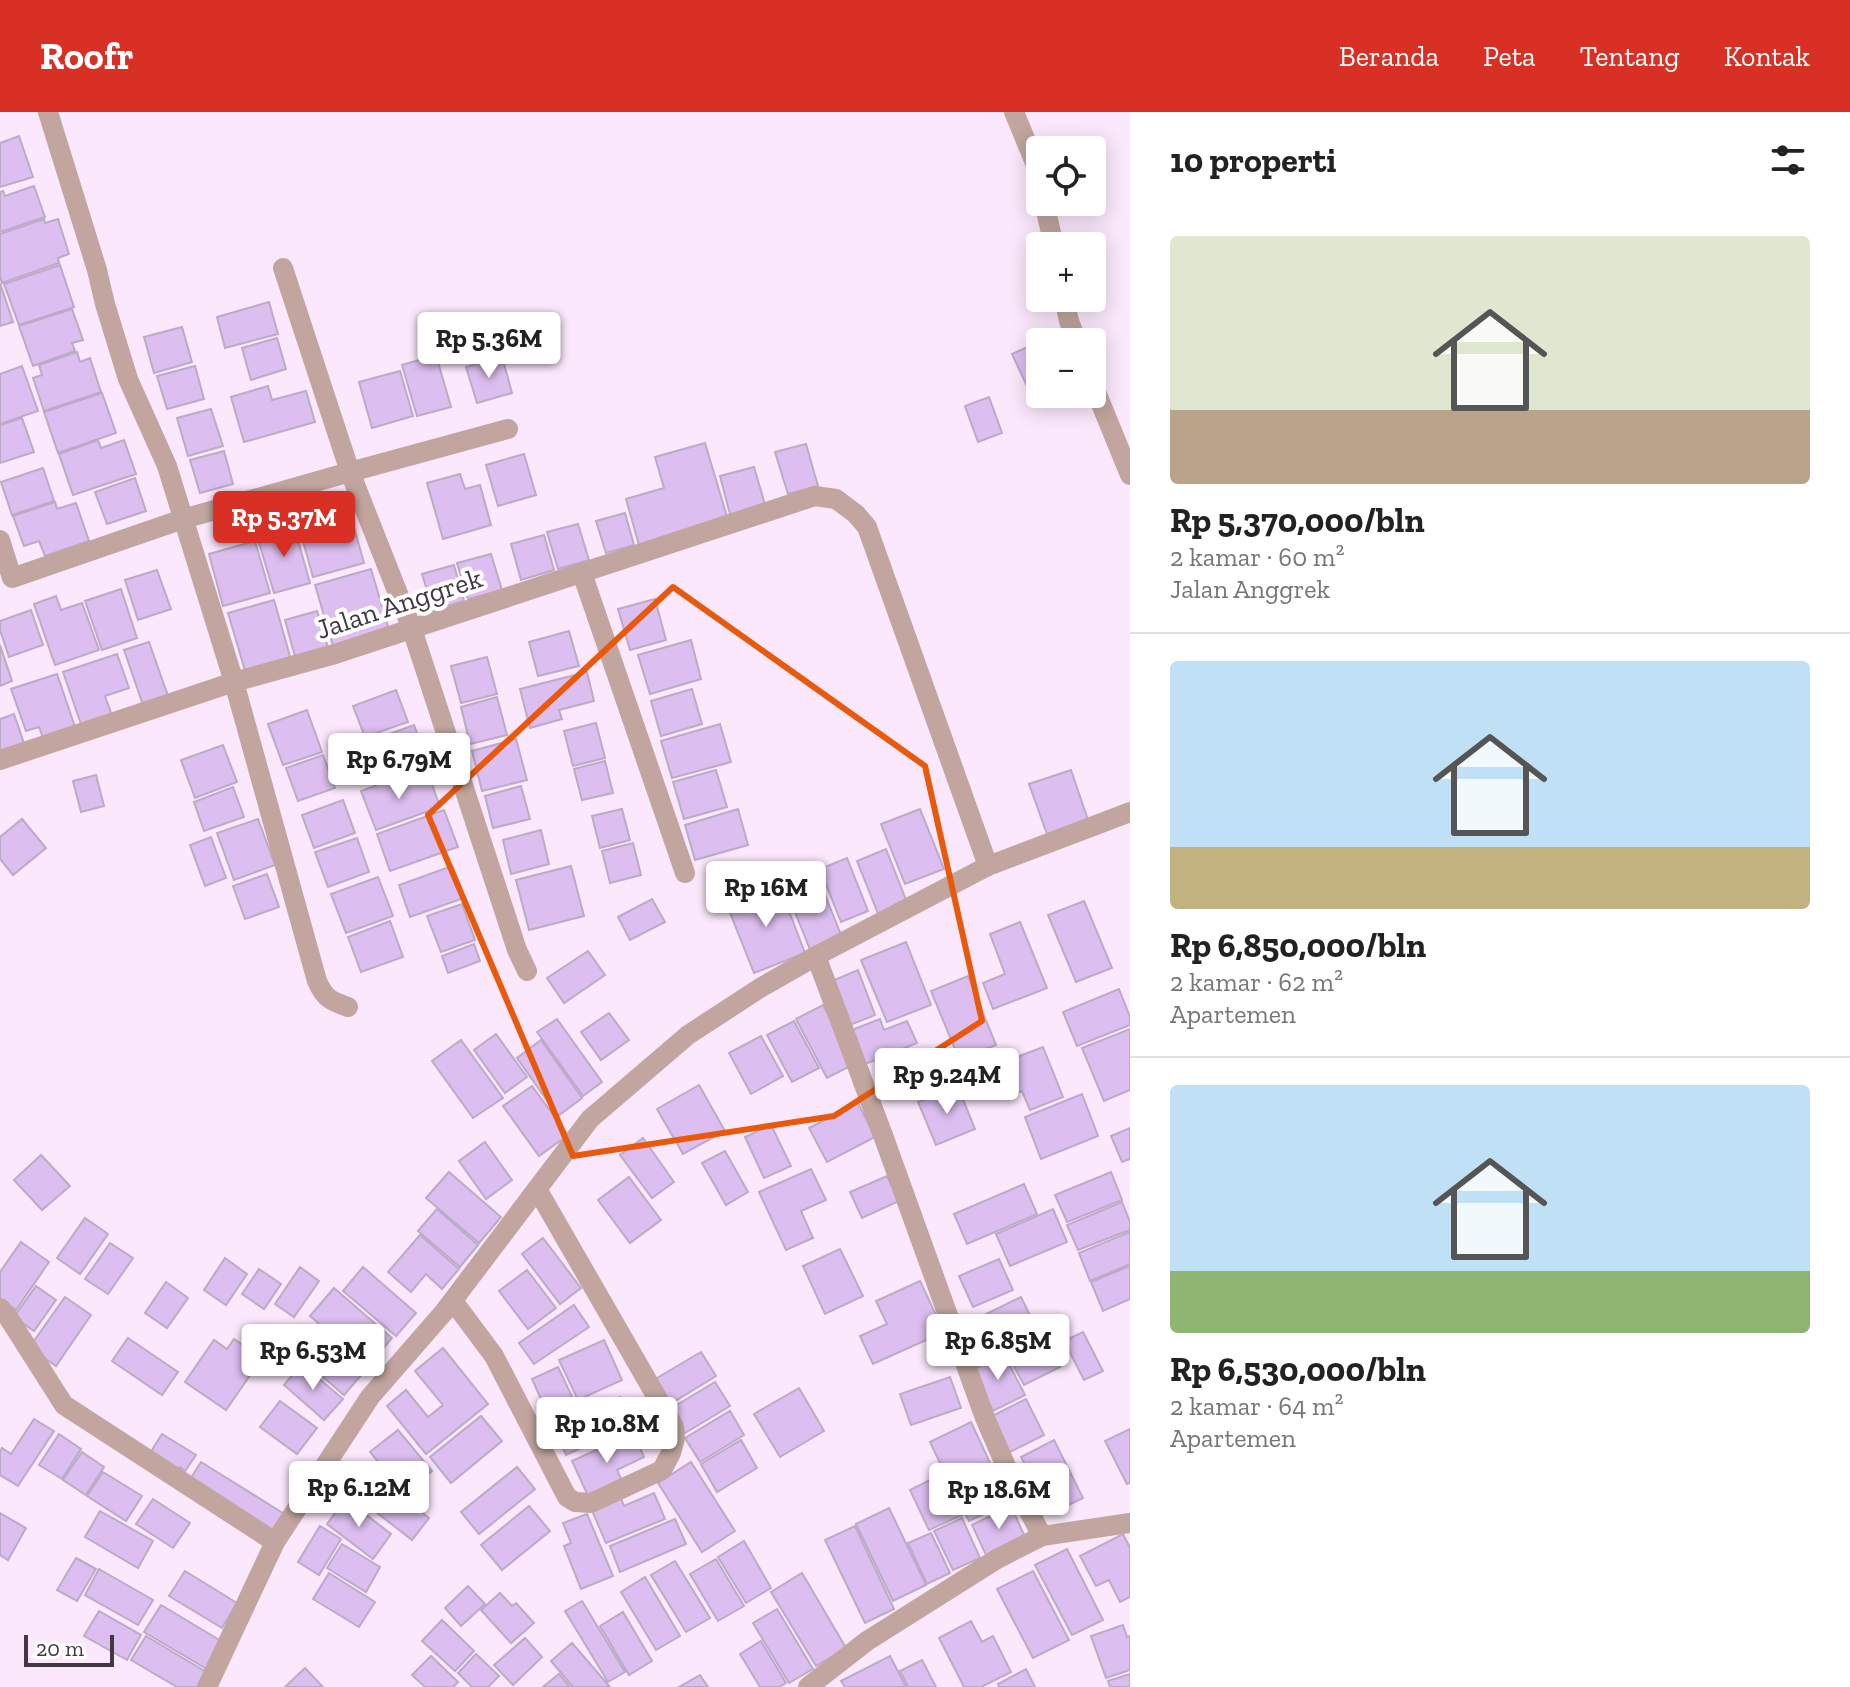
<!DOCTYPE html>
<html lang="id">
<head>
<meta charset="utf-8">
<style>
  body { margin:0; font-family:"Zilla Slab",serif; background:#f2f2f2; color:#222; height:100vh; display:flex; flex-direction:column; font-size:30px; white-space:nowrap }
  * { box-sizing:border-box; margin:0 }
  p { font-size:26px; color:#767676 }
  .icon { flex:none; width:44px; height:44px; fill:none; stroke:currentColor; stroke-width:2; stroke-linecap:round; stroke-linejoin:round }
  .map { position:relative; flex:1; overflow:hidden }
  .panel { display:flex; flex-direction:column; background:#fff; width:720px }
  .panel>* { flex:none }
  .fabs { position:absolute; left:1026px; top:24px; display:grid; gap:16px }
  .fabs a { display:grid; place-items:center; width:80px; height:80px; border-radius:8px; background:#fff; box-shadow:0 4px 20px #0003; font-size:40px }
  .scale { position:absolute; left:24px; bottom:20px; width:90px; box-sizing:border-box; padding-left:8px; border:4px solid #413842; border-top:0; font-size:22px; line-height:28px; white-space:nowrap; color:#413842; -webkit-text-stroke:6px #fff; paint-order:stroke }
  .price { position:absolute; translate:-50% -68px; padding:0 18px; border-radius:8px; background:#fff; color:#222; font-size:26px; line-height:52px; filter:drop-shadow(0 2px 4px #0008) }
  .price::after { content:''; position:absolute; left:50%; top:48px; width:24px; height:18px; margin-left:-12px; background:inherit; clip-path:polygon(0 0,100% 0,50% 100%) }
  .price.active { background:#d93025; color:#fff }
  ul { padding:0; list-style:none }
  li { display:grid; align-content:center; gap:16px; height:424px; padding:0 40px }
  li+li { border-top:2px solid #e0e0e0 }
  li span { display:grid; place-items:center; height:248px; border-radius:8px; color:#555 }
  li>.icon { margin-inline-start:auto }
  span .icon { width:144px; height:144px; fill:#fffc; stroke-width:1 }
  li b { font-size:34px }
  h2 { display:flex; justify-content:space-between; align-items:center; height:96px; padding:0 40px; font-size:34px }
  header { display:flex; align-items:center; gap:48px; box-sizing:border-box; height:112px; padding:0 40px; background:#d93025; color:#fff }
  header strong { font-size:38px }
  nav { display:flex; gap:44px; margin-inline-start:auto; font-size:28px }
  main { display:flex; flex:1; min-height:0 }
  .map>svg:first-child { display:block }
  .building { fill:#ddbef0; stroke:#bcabc6; stroke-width:2 }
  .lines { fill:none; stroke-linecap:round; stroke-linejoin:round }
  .minor { stroke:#c1a59e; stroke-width:20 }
  .marked { fill:none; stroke:#e8590c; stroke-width:6; stroke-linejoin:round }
  .labels { text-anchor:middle; stroke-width:8; stroke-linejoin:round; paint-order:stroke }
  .street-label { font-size:28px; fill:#413842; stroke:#fff }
</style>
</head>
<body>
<header>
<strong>Roofr</strong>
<nav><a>Beranda</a><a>Peta</a><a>Tentang</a><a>Kontak</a></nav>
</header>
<main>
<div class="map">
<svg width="1130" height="1575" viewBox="0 0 1130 1575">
  <rect width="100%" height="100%" fill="#fbe8fc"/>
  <g class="building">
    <path d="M19,24L33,65L0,75V31Z"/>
    <path d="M34,74L45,105L0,120V80L3,79L5,84Z"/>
    <path d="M44,107L45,111L58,107L69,142L58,146L59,151L2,171L0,164V122Z"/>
    <path d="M60,153L74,195L19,213L4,172Z"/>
    <path d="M0,171L13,210L0,214Z"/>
    <path d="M269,190L278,222L225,236L217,205Z"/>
    <path d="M72,197L83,228L72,231L75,239L33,254L19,214Z"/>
    <path d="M182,215L192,250L154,261L144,225Z"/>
    <path d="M1059,221L1063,230H1040V282H1045L1033,287L1012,242Z"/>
    <path d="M277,226L286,257L251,268L242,236Z"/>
    <path d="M77,240L80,250L90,246L101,280L44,299L33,266L42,263L39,253Z"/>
    <path d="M436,243L451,295L417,304L402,253Z"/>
    <path d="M502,245L512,281L477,291L466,255Z"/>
    <path d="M22,254L38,299L0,312V262Z"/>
    <path d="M195,254L204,287L167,297L157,264Z"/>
    <path d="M400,259L413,304L372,316L359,270Z"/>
    <path d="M268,274L272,288L306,279L315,310L244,330L231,285Z"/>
    <path d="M102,281L116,321L58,341L44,300Z"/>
    <path d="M989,285L1002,321L978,330L965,294Z"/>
    <path d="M211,297L223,334L188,344L177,306Z"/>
    <path d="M22,306L34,340L0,351V313Z"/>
    <path d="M98,328L101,336L124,328L136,362L73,383L59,342Z"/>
    <path d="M705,331L728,408L639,433L626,387L664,376L655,345Z"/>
    <path d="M806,332L818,374L788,382L775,340Z"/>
    <path d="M224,339L233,372L200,381L190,348Z"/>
    <path d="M524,342L536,383L498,394L486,353Z"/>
    <path d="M754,355L766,396L731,406L720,364Z"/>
    <path d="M43,356L54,389L12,403L1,370Z"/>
    <path d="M460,362L465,377L480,373L491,413L443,427L427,371Z"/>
    <path d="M135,366L146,399L107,412L95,380Z"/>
    <path d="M55,390L57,397L76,391L89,429L45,444L39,429L24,434L13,404Z"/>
    <path d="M350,401L364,451L313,465L299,415Z"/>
    <path d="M625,401L634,433L606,441L596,409Z"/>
    <path d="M578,412L589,448L558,457L547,420Z"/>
    <path d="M294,414L310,471L274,481L257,424Z"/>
    <path d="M544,423L554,458L521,468L511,432Z"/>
    <path d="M255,429L270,481L223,494L209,442Z"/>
    <path d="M491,442L502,478L468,487L457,451Z"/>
    <path d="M454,453L464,489L433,498L422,462Z"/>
    <path d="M371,457L390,521L334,537L315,473Z"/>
    <path d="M157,458L171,497L138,508L125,468Z"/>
    <path d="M121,477L137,526L102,538L85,489Z"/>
    <path d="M56,484L61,498L82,491L99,538L55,553L34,492Z"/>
    <path d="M655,487L666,528L630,538L618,497Z"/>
    <path d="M274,488L291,548L246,562L228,501Z"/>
    <path d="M31,498L43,533L9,545L0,518V509Z"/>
    <path d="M317,499L329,539L296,548L285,508Z"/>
    <path d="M569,519L579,554L538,564L529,530Z"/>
    <path d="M691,528L701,567L650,582L638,543Z"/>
    <path d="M149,530L168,584L143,593L124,538Z"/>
    <path d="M0,533L12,569L0,574Z"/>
    <path d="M117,542L129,576L105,584L112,604L82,615L63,560Z"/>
    <path d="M487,545L497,582L461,591L451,554Z"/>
    <path d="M587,560L594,589L559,598L562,607L530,616L520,577Z"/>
    <path d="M57,562L75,615L43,626L39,615L26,619L11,577Z"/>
    <path d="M692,577L702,612L661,624L651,589Z"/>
    <path d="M396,578L408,610L365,625L353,594Z"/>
    <path d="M497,585L507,623L470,632L461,595Z"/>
    <path d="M307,598L322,640L283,653L268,612Z"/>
    <path d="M14,602L26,637L0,646V607Z"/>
    <path d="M596,611L605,646L573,654L564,619Z"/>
    <path d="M720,612L731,650L672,666L661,629Z"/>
    <path d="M414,613L427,648L372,667L359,633Z"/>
    <path d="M516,627L527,668L482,679L472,639Z"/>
    <path d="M223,633L237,670L195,686L181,648Z"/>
    <path d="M323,643L335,676L298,689L286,656Z"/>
    <path d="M605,649L613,681L582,688L574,657Z"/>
    <path d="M716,658L727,695L684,707L673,670Z"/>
    <path d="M1071,658L1089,711L1048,725L1029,672Z"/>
    <path d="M96,663L104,694L81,700L73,669Z"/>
    <path d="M429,664L440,695L376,718L361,679L396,666L399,675Z"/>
    <path d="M521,674L530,707L493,716L485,684Z"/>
    <path d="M233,675L244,705L204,719L194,690Z"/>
    <path d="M343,688L355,721L314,736L302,703Z"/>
    <path d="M622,697L630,728L600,736L592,704Z"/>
    <path d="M738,697L748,733L695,748L685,713Z"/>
    <path d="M920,697L944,757L905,772L881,712Z"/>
    <path d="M444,698L458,735L390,759L377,722Z"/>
    <path d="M22,707L46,736L13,763L0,747V725Z"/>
    <path d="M258,707L275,753L234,768L217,721Z"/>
    <path d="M541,718L549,752L511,762L503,728Z"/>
    <path d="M211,725L226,766L205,774L190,733Z"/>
    <path d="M357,726L369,760L328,775L315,740Z"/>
    <path d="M633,731L641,763L610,771L602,739Z"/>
    <path d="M886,737L908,793L879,804L857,749Z"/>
    <path d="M847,746L868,799L841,810L820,757Z"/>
    <path d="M813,753L843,828L811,840L781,765Z"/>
    <path d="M452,754L464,786L410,805L399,773Z"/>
    <path d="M571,754L584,804L529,818L516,768Z"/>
    <path d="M267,762L279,795L245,807L233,774Z"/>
    <path d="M378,765L393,804L346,821L331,782Z"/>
    <path d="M779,773L805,841L754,861L727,793Z"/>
    <path d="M652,787L665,810L630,828L618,805Z"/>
    <path d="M1084,789L1112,856L1076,870L1048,803Z"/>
    <path d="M462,792L475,828L441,840L427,804Z"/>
    <path d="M390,809L403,845L361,860L348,825Z"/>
    <path d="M1020,810L1047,876L993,897L983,871L1005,862L990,822Z"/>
    <path d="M906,830L931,893L887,910L861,848Z"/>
    <path d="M474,832L480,849L448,861L442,844Z"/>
    <path d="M588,839L605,863L564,891L547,866Z"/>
    <path d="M858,858L875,903L850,913L832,869Z"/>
    <path d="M968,864L996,933L959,947L931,879Z"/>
    <path d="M1119,877L1130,905V913L1077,934L1063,900Z"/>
    <path d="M823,893L854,952L827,966L796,907Z"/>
    <path d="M609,901L629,928L601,948L581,920Z"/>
    <path d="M557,907L602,970L583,984L537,920Z"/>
    <path d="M880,907L884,918L907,909L917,931L863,953L849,919Z"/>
    <path d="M794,909L819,956L792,970L767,923Z"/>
    <path d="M1130,917V978L1104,989L1082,936Z"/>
    <path d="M496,922L527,965L505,981L474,938Z"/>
    <path d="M761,924L783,964L751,982L729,941Z"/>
    <path d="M461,928L503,986L473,1006L432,949Z"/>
    <path d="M541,928L582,986L558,1004L517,946Z"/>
    <path d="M1043,935L1063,985L1030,998L1022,979L1007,985L999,965L1014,959L1009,948Z"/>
    <path d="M699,973L725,1019L683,1042L657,997Z"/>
    <path d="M532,974L568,1023L539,1044L503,994Z"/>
    <path d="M958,975L975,1017L936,1033L918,990Z"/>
    <path d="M1082,982L1098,1024L1041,1047L1025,1005Z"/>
    <path d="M858,991L875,1025L827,1050L809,1016Z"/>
    <path d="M771,1013L791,1054L764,1066L745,1025Z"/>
    <path d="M1130,1016V1047L1122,1050L1111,1024Z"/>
    <path d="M643,1026L674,1070L652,1086L620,1043Z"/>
    <path d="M485,1030L512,1068L486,1087L459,1049Z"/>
    <path d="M725,1039L748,1080L726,1093L702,1051Z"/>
    <path d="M41,1043L70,1074L42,1098L14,1068Z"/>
    <path d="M811,1057L826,1088L801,1099L813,1126L786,1138L759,1080Z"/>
    <path d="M449,1060L501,1105L479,1131L426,1086Z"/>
    <path d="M1111,1060L1122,1088L1067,1110L1055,1083Z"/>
    <path d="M887,1064L899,1089L862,1106L850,1080Z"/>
    <path d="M629,1065L661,1108L630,1131L598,1088Z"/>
    <path d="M1024,1072L1037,1102L967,1132L954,1102Z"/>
    <path d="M1122,1090L1130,1110V1118L1078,1138L1067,1113Z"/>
    <path d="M437,1097L478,1133L460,1155L418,1119Z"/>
    <path d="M1053,1097L1067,1130L1010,1154L996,1122Z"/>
    <path d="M85,1106L108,1122L80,1162L57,1146Z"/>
    <path d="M1130,1120V1152L1090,1169L1079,1141Z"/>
    <path d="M420,1123L459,1157L442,1177L426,1162L411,1180L388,1160Z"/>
    <path d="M543,1126L581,1176L560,1192L522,1142Z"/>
    <path d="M21,1130L49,1150L16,1198L0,1187V1160Z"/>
    <path d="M110,1131L133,1146L108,1182L85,1167Z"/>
    <path d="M840,1137L863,1184L825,1202L803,1154Z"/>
    <path d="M225,1146L247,1162L226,1193L204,1178Z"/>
    <path d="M999,1147L1013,1178L973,1195L959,1164Z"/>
    <path d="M1130,1154V1187L1103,1199L1091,1170Z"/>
    <path d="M300,1155L319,1169L294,1205L275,1192Z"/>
    <path d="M363,1155L416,1201L396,1224L343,1179Z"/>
    <path d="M259,1157L281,1172L264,1197L242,1182Z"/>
    <path d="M527,1158L556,1196L528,1217L499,1179Z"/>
    <path d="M920,1169L944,1220L873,1252L860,1224L887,1212L876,1189Z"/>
    <path d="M166,1170L188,1186L167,1216L145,1201Z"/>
    <path d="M36,1174L56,1188L34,1219L14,1205Z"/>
    <path d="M334,1176L392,1226L368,1254L310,1204Z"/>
    <path d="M65,1185L91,1203L56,1254L29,1236Z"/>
    <path d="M1021,1185L1037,1218L976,1248L960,1215Z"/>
    <path d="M574,1193L589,1215L534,1252L519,1231Z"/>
    <path d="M315,1220L363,1261L344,1283L296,1242Z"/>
    <path d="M1083,1220L1103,1259L1084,1268L1064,1229Z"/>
    <path d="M1043,1222L1060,1255L1024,1273L1006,1240Z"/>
    <path d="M128,1226L178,1260L162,1283L112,1249Z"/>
    <path d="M234,1227L262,1246L226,1298L185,1270L214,1228L227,1237Z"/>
    <path d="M604,1228L622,1268L578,1288L559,1248Z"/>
    <path d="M443,1236L488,1292L426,1342L387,1294L406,1278L428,1305L443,1293L415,1259Z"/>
    <path d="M701,1240L716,1264L667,1294L652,1269Z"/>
    <path d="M1004,1242L1025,1283L993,1299L972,1258Z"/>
    <path d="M302,1252L343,1287L324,1308L284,1273Z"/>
    <path d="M558,1255L576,1293L549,1305L532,1267Z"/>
    <path d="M950,1265L961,1296L911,1313L900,1282Z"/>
    <path d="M715,1270L730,1294L685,1321L670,1297Z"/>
    <path d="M799,1276L824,1319L780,1345L754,1302Z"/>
    <path d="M620,1285L632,1313L566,1343L554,1315Z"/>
    <path d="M1026,1287L1044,1323L1008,1341L990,1305Z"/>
    <path d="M280,1289L317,1316L297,1342L260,1315Z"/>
    <path d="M730,1299L744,1323L700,1350L685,1326Z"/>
    <path d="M481,1304L502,1329L451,1371L430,1345Z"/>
    <path d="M34,1307L54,1319L18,1374L0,1363V1340L2,1336L11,1342Z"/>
    <path d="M971,1310L991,1353L950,1372L930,1330Z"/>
    <path d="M1130,1317V1371L1127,1372L1105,1329Z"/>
    <path d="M398,1318L432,1359L404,1381L370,1340Z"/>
    <path d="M633,1321L644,1345L617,1358L623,1371L589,1386L572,1349Z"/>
    <path d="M59,1322L81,1337L62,1367L39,1353Z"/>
    <path d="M162,1322L196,1343L185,1359L180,1355L175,1364L147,1346Z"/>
    <path d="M741,1328L757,1356L717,1380L701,1352Z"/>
    <path d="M1054,1328L1083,1386L1050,1402L1021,1345Z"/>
    <path d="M82,1340L104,1355L86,1383L63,1368Z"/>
    <path d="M201,1350L286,1403L273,1425L187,1372Z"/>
    <path d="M691,1350L735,1419L702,1440L658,1371Z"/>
    <path d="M517,1355L535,1377L479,1422L461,1400Z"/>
    <path d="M994,1357L1010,1390L969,1409L953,1376Z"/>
    <path d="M103,1360L142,1384L126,1409L87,1384Z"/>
    <path d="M942,1362L962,1403L929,1418L910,1378Z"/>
    <path d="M375,1364L429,1406L412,1428L358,1386Z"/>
    <path d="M654,1381L665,1407L606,1431L591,1396L620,1384L624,1394Z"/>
    <path d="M153,1387L190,1411L173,1436L136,1412Z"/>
    <path d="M346,1387L391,1422L373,1447L327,1412Z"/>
    <path d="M529,1394L550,1419L502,1458L481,1433Z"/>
    <path d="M1011,1394L1025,1425L986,1443L972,1413Z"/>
    <path d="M889,1396L926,1473L893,1489L856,1412Z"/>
    <path d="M100,1399L153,1429L138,1456L85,1425Z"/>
    <path d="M0,1401L26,1416L8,1448L0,1443Z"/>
    <path d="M587,1402L613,1464L581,1477L564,1434L571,1431L563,1411Z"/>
    <path d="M962,1406L980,1446L953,1458L934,1419Z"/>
    <path d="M675,1407L686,1432L620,1460L610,1434Z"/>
    <path d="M320,1414L341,1427L319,1463L298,1450Z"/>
    <path d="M855,1414L894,1497L865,1511L825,1428Z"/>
    <path d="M931,1421L950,1461L927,1472L908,1431Z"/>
    <path d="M1123,1422L1130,1436V1485L1120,1490L1109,1468L1096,1474L1080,1444Z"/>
    <path d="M744,1429L771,1476L746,1491L718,1445Z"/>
    <path d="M342,1432L380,1455L366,1480L327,1456Z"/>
    <path d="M1067,1437L1103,1508L1072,1523L1035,1453Z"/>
    <path d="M76,1446L96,1457L77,1489L57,1478Z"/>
    <path d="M716,1447L744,1494L718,1509L690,1462Z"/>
    <path d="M675,1449L710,1506L686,1520L651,1463Z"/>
    <path d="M99,1457L153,1488L138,1513L85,1483Z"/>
    <path d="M185,1459L237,1491L222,1516L169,1484Z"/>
    <path d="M1033,1459L1069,1528L1033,1546L997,1477Z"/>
    <path d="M329,1461L375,1490L359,1515L313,1487Z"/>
    <path d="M802,1461L846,1536L816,1554L771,1480Z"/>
    <path d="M645,1465L680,1524L656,1538L621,1480Z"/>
    <path d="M468,1474L485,1492L461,1514L445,1496Z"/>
    <path d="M500,1481L512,1494L516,1491L534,1511L511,1531L481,1498Z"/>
    <path d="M582,1489L625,1560L608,1570L565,1499Z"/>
    <path d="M161,1493L226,1532L210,1559L144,1520Z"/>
    <path d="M777,1497L813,1557L789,1571L753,1511Z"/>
    <path d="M99,1499L141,1523L127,1548L84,1524Z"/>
    <path d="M623,1500L652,1549L629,1563L600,1514Z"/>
    <path d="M442,1508L474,1539L455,1559L422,1529Z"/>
    <path d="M971,1509L982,1530L993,1524L1011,1560L981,1575H964L939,1526Z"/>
    <path d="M1123,1513L1127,1525L1130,1524V1558L1106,1566L1091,1524Z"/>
    <path d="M146,1524L208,1561L199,1575H177L131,1548Z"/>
    <path d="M525,1526L542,1545L513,1573L494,1553Z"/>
    <path d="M761,1529L786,1571L779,1575H760L740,1542Z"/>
    <path d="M572,1531L610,1575H573L551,1549Z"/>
    <path d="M476,1542L499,1564L488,1575H472L458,1561Z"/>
    <path d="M431,1544L458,1570L453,1575H425L412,1563Z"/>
    <path d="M890,1544L906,1575H845L841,1569Z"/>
    <path d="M922,1548L936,1575H908L900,1559Z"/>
    <path d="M305,1556L323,1575H285Z"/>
    <path d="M1026,1557L1035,1575H999L998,1572Z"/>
    <path d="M559,1562L570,1575H543Z"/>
    <path d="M1130,1562V1575H1110L1108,1569Z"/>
    <path d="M700,1563L708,1575H679Z"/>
  </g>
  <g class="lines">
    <g class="minor">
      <path d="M48,0L97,158L105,192L128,267L167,354L234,570L317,869C325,887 331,889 348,895"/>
      <path d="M1014,0L1038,58L1040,68"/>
      <path d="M1044,90L1054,134"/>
      <path d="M283,156L350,360L508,317"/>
      <path d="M1064,186L1069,209L1077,230"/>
      <path d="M1092,270L1130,363"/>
      <path d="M0,428L12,466L183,407L350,360L412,517L517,838L527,859"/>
      <path d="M582,461L685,761"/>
      <path d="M0,648L234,570L335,542L815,384L836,387L856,402L867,415L988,754"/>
      <path d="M816,844L884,1026L985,1306L1008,1359L1042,1424"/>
      <path d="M453,1189L494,1244L567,1385L575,1390L591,1391L662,1358L671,1341L675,1326L674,1315L537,1077"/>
      <path d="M0,1196L8,1205L64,1293L275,1430"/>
      <path d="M207,1575L275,1430L370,1285L444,1200L590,1007L688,923L760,876L816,844L988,754L1130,700"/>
      <path d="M808,1575L867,1529L997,1447L1042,1424L1130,1411"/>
    </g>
  </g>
  <path class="marked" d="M673,475L925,654L982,909L834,1004L573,1044L428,703Z"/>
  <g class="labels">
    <g class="street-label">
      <text transform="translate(399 491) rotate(-18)" y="10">Jalan Anggrek</text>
    </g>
  </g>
</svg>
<div class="fabs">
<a><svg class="icon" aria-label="locate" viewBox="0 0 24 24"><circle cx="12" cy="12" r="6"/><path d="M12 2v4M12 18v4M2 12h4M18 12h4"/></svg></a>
<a>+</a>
<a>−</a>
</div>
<div class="scale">20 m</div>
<b class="price" style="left:489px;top:268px">Rp 5.36M</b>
<b class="price active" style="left:284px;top:447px">Rp 5.37M</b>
<b class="price" style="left:399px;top:689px">Rp 6.79M</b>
<b class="price" style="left:766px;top:817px">Rp 16M</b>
<b class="price" style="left:947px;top:1004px">Rp 9.24M</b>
<b class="price" style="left:998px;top:1270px">Rp 6.85M</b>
<b class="price" style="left:313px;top:1280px">Rp 6.53M</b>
<b class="price" style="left:607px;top:1353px">Rp 10.8M</b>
<b class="price" style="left:359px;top:1417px">Rp 6.12M</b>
<b class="price" style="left:999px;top:1419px">Rp 18.6M</b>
</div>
<section class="panel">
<h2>10 properti<svg class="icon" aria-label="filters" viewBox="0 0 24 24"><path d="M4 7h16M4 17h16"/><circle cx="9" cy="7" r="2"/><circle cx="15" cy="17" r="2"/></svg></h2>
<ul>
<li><span style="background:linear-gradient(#dfe7d0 70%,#b9a48a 0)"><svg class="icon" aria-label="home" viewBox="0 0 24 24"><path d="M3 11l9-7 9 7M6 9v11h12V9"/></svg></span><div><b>Rp 5,370,000/bln</b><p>2 kamar · 60 m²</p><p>Jalan Anggrek</p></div></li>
<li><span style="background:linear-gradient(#bfe0f5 75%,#c2b280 0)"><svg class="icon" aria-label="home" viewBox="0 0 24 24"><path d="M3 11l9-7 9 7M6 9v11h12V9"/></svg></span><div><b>Rp 6,850,000/bln</b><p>2 kamar · 62 m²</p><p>Apartemen</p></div></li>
<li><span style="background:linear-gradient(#bfe0f5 75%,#8fb573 0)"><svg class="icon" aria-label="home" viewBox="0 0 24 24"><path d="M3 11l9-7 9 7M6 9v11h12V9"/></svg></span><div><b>Rp 6,530,000/bln</b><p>2 kamar · 64 m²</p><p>Apartemen</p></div></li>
</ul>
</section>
</main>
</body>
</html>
